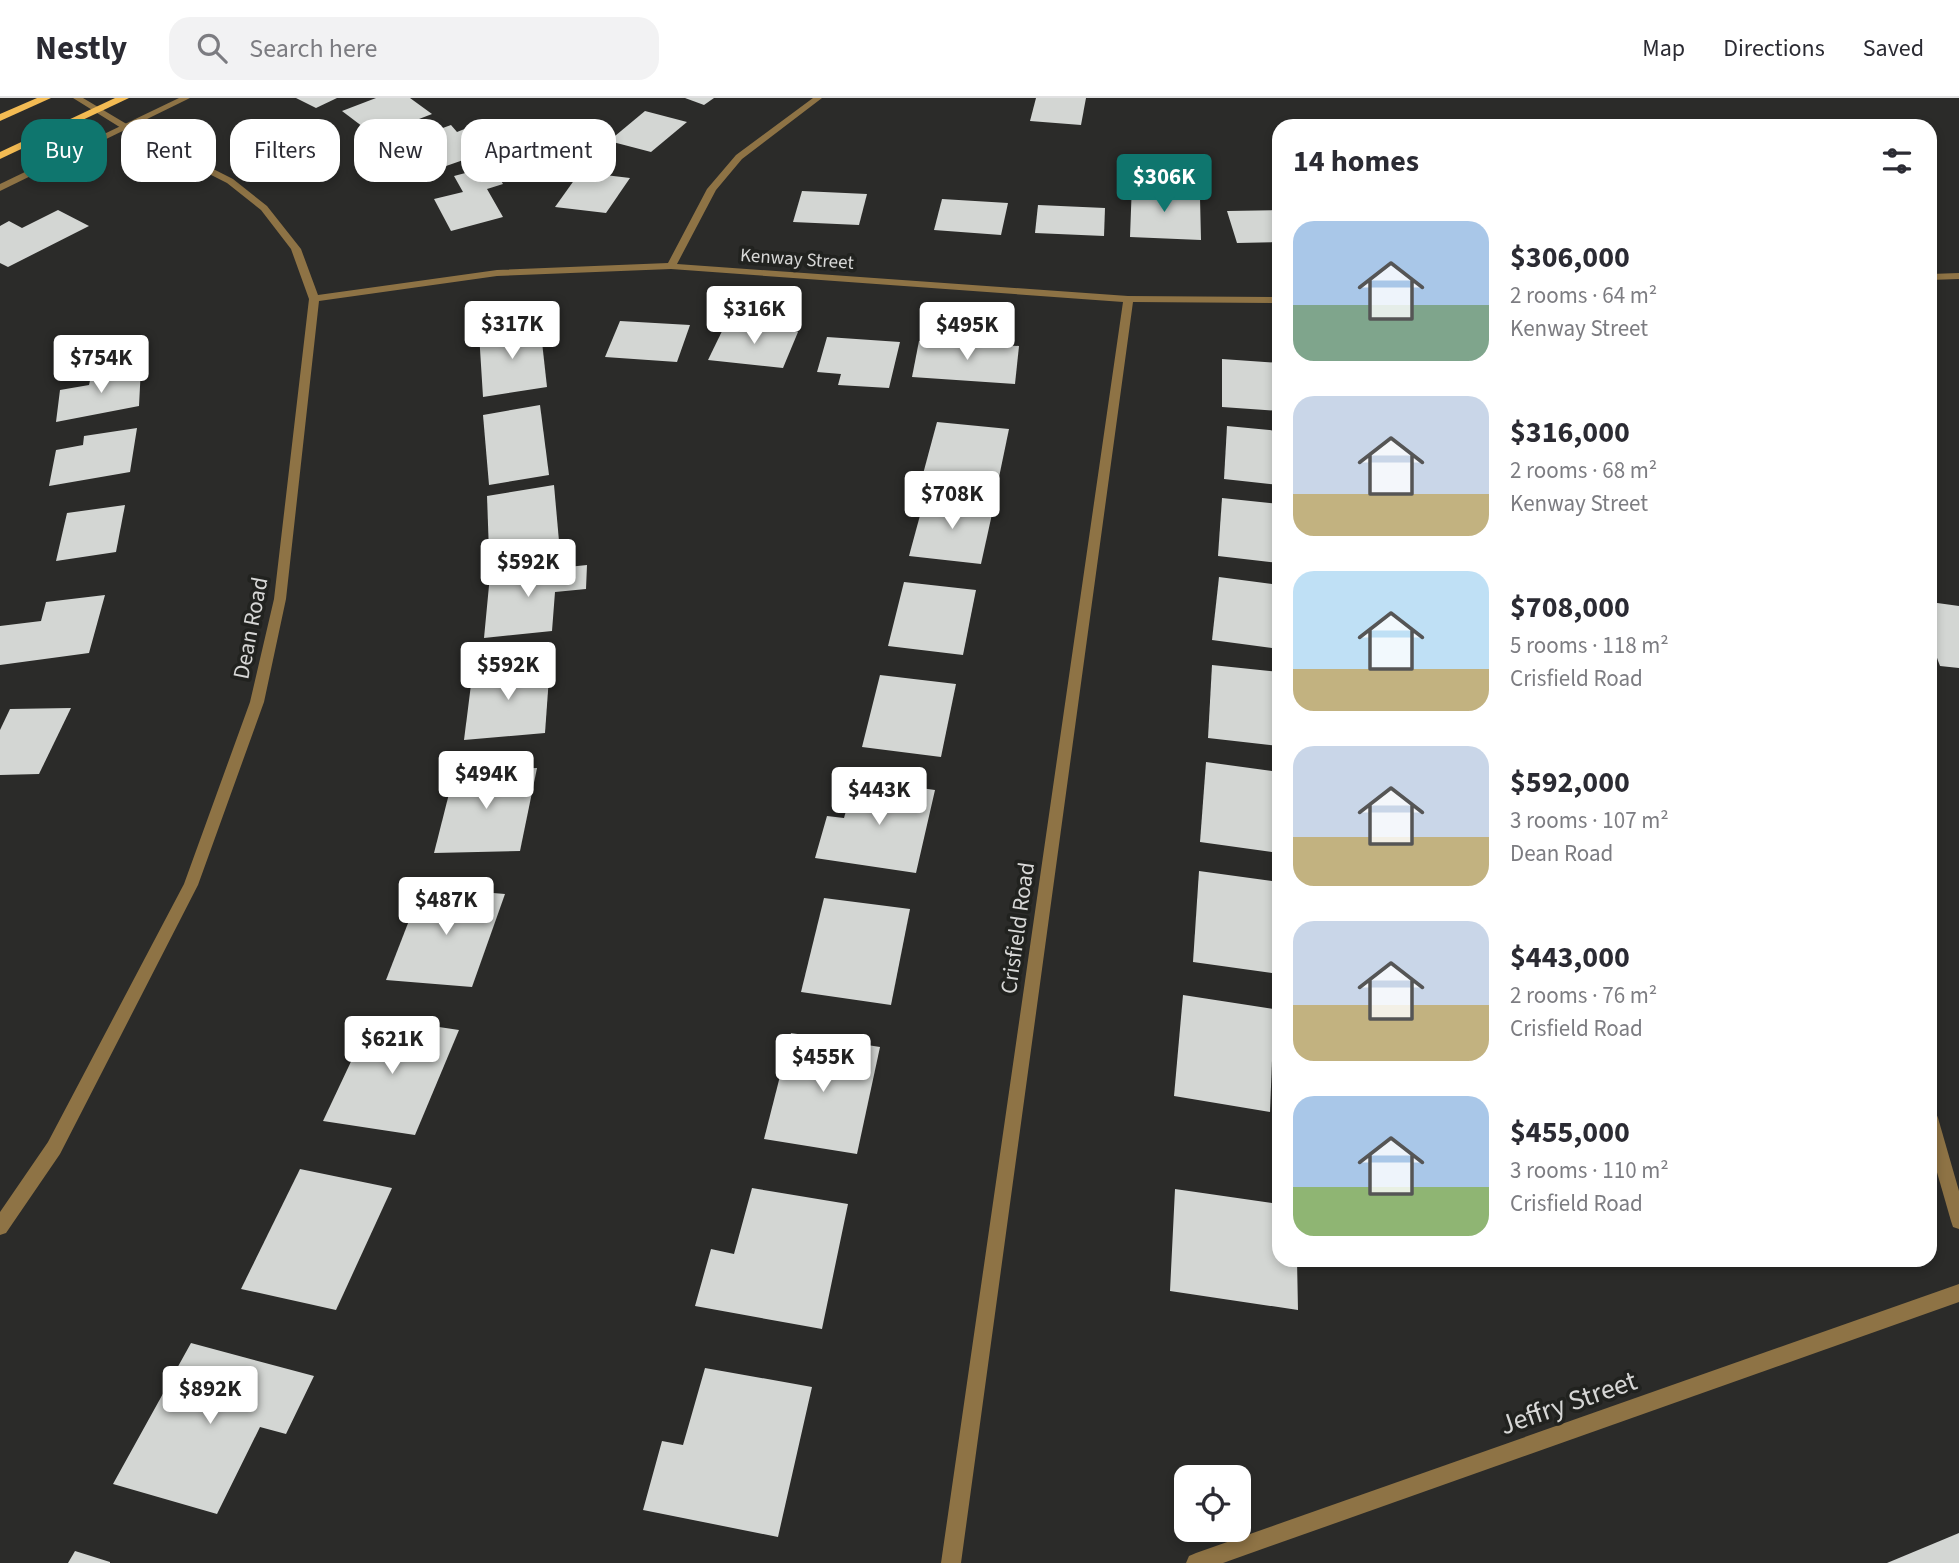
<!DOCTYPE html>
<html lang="en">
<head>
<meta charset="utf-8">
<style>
  body { margin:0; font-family:"Source Sans 3",sans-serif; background:#f2f2f3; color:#2b2b33; height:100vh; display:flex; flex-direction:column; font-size:26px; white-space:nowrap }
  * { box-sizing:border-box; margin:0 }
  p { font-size:23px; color:#7c7c81 }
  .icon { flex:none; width:38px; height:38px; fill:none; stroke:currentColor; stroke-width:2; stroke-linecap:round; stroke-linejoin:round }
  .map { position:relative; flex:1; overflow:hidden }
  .side { position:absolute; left:1272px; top:21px; width:665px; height:1148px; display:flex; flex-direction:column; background:#fff; border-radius:21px; box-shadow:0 4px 10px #0003 }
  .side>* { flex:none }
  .top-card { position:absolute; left:21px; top:21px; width:665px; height:63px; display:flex; gap:14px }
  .buttons { position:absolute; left:1174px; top:1367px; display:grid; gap:14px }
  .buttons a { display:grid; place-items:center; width:77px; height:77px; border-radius:14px; background:#fff; box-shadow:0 4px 10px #0003; font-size:35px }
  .price { position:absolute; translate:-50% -60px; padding:0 16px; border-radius:7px; background:#fff; color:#222; font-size:23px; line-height:46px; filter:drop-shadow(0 2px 4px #0008) }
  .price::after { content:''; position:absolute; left:50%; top:42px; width:21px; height:16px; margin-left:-10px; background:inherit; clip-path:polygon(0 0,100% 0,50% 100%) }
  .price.current { background:#0f766e; color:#fff }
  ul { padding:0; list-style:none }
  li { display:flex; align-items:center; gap:21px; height:175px; padding:0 21px }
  li span { display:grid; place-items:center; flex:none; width:196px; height:140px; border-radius:21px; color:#555 }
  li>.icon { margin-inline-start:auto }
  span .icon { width:84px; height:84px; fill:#fffc; stroke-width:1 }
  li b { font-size:30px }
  h2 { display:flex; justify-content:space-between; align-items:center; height:84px; padding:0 21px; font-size:30px }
  .chip { padding:0 24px; border-radius:21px; background:#fff; box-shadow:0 4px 10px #0003; font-size:24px; line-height:63px }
  .chip.current { background:#0f766e; color:#fff }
  header { display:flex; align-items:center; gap:42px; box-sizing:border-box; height:98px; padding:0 35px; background:#fff; border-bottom:2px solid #e1e1e2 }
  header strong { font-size:33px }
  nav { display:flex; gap:38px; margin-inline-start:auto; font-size:24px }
  .search { width:490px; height:63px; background:#f2f2f3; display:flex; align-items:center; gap:18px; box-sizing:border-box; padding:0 24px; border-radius:21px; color:#7c7c81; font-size:26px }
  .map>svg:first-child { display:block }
  .building { fill:#d3d6d3 }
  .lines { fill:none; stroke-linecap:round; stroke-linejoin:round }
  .lane { fill:#8e7345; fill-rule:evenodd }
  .street { fill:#8e7345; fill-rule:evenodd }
  .primary { fill:#f3bb53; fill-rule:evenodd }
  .labels { text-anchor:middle; stroke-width:7; stroke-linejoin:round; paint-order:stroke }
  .far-street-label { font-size:19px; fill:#d7d7d6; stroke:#21221f }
  .street-label { font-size:23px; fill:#d7d7d6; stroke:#21221f }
  .near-street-label { font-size:28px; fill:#d7d7d6; stroke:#21221f }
</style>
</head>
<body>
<header>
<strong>Nestly</strong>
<div class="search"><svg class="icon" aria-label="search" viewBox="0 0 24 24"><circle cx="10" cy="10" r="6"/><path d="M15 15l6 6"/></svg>Search here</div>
<nav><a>Map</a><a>Directions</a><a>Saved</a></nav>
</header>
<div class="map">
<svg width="1959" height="1465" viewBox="0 0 1959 1465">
  <rect width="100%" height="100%" fill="#2b2b29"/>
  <g class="building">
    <path d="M296,0H337L316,10Z"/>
    <path d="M376,0H410L432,16L375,38L342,13Z"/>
    <path d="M685,0H714L704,7Z"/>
    <path d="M1036,0H1086L1081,27L1030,23Z"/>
    <path d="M645,13L687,24L651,54L609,43Z"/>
    <path d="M451,27L457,34L467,30L492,52L426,75L396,47Z"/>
    <path d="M492,68L503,86L487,91L503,119L451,133L434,101L463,94L454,78Z"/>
    <path d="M580,74L630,80L606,115L555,109Z"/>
    <path d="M1132,85L1173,87L1174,98L1200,100L1201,142L1130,139Z"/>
    <path d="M802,93L867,96L859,127L793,124Z"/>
    <path d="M942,101L1008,105L1001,137L934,132Z"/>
    <path d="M1038,107L1105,110L1104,138L1035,135Z"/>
    <path d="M58,112L89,128L8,169L0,165V128L9,123L22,130Z"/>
    <path d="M1279,112V144L1237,145L1227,113Z"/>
    <path d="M620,223L690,227L677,264L605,259Z"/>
    <path d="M540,226L547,289L483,299L479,235Z"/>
    <path d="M725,227L798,234L783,270L708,262Z"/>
    <path d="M827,239L900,244L889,290L838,287L841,276L817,274Z"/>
    <path d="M919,243L1019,248L1015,286L912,279Z"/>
    <path d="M1222,261L1279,265V313L1222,309Z"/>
    <path d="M141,269L139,308L56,324L60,292L89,287L91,278Z"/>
    <path d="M540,307L549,377L489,387L483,317Z"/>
    <path d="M937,324L1009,331L998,384L923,376Z"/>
    <path d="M1227,328L1279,333V387L1224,381Z"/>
    <path d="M137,330L130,374L49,388L56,352L83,347L84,338Z"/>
    <path d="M554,387L559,443L489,454L487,398Z"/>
    <path d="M925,399L994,407L981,466L909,458Z"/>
    <path d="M1222,400L1279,406V465L1218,458Z"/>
    <path d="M125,407L116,454L56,463L67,415Z"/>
    <path d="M587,467L586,491L555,494L552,533L484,540L490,477Z"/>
    <path d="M1219,479L1279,487V551L1212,542Z"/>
    <path d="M904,484L976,492L963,557L888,548Z"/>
    <path d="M105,497L89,555L0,567V528L41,523L46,504Z"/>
    <path d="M1930,504L1959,508V570L1940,568L1930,541Z"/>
    <path d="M550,565L545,635L464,642L473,571Z"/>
    <path d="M1212,567L1279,574V648L1208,640Z"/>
    <path d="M880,577L956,586L941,659L862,649Z"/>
    <path d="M71,610L39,676L0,677V632L10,611Z"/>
    <path d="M1206,664L1279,674V755L1200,744Z"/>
    <path d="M537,670L520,753L434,755L455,672Z"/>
    <path d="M855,681L935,692L916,775L815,760L827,718L844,720Z"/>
    <path d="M1199,773L1279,784V876L1193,864Z"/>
    <path d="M422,789L505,796L472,889L386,882Z"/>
    <path d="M824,800L910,811L891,907L801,894Z"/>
    <path d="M1183,897L1274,911L1270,1014L1174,998Z"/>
    <path d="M372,919L459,932L415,1037L323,1023Z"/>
    <path d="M791,935L880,949L857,1056L764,1041Z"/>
    <path d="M300,1071L392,1090L336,1212L241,1191Z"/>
    <path d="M752,1090L848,1106L822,1231L695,1208L711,1151L734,1156Z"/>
    <path d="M1175,1091L1279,1106V1162H1297L1298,1212L1170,1193Z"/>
    <path d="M191,1245L314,1278L286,1336L260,1329L217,1416L113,1386Z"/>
    <path d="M705,1270L812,1289L778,1439L643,1412L662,1343L683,1347Z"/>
    <path d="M1959,1435V1465H1887Z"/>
    <path d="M75,1453L110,1464V1465H68Z"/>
  </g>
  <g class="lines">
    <path class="lane" d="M179,0H190L0,93V86Z"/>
    <g class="street">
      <path d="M73,0H83L140,34L233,81L267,108L301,151L318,197L497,172L668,165L707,91L736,57L813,0H822L742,61L716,92L677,166L1128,198L1279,199V205L1133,204L961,1465H941L1123,204L671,171L497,178L319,203L286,501L264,604L198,787L60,1056L6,1135L0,1137V1114L48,1044L184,786L250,604L274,501L309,201L291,151L261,112L227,85L134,38Z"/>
      <path d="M1959,175V181L1930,182V176Z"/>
      <path d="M1930,1012L1936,1015L1938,1020L1959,1093V1131L1953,1129L1951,1123L1930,1050Z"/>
      <path d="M1959,1186V1204L1223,1465H1186L1189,1458L1196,1455Z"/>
    </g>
    <g class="primary">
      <path d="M37,0H51L0,23V16Z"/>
      <path d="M115,0H129L0,61V54Z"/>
    </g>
  </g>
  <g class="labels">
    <g class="far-street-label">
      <text transform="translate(797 160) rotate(4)" y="7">Kenway Street</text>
    </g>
    <g class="street-label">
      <text transform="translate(250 530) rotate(-79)" y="8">Dean Road</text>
      <text transform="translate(1017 830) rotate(-82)" y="8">Crisfield Road</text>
    </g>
    <g class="near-street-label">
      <text transform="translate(1568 1304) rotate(-19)" y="10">Jeffry Street</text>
    </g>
  </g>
</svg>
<div class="buttons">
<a><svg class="icon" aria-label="locate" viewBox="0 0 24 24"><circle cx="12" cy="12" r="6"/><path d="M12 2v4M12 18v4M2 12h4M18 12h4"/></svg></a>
</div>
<b class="price current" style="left:1164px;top:116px">$306K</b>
<b class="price" style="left:754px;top:248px">$316K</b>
<b class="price" style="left:512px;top:263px">$317K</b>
<b class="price" style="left:967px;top:264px">$495K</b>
<b class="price" style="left:101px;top:297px">$754K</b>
<b class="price" style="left:952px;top:433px">$708K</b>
<b class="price" style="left:528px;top:501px">$592K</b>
<b class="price" style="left:508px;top:604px">$592K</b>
<b class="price" style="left:486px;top:713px">$494K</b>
<b class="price" style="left:879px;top:729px">$443K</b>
<b class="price" style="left:446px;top:839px">$487K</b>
<b class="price" style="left:392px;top:978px">$621K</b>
<b class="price" style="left:823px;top:996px">$455K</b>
<b class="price" style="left:210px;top:1328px">$892K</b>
<div class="top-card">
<a class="chip current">Buy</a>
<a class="chip">Rent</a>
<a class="chip">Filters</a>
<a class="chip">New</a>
<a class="chip">Apartment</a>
</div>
<section class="side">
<h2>14 homes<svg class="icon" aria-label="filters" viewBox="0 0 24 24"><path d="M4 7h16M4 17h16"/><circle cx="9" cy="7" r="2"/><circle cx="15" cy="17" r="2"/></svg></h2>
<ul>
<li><span style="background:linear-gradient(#a9c7e8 60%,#7fa58c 0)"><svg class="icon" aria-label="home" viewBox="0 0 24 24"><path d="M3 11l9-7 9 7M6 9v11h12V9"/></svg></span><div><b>$306,000</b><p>2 rooms · 64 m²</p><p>Kenway Street</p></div></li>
<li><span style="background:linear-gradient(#c9d6e8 70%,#c2b280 0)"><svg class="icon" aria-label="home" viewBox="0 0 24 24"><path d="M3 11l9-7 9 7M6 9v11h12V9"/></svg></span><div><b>$316,000</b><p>2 rooms · 68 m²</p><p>Kenway Street</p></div></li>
<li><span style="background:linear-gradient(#bfe0f5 70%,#c2b280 0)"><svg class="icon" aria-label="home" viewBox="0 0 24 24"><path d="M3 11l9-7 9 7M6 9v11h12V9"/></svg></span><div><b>$708,000</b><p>5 rooms · 118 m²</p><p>Crisfield Road</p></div></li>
<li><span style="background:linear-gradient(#c9d6e8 65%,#c2b280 0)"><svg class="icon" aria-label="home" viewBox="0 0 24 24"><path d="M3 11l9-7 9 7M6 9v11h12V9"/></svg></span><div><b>$592,000</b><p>3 rooms · 107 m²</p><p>Dean Road</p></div></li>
<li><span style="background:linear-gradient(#c9d6e8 60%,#c2b280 0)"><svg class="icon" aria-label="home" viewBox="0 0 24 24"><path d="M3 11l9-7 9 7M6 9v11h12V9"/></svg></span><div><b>$443,000</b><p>2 rooms · 76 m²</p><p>Crisfield Road</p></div></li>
<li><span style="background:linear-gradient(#a9c7e8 65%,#8fb573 0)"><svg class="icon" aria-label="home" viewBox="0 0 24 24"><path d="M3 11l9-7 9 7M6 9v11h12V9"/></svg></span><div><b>$455,000</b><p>3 rooms · 110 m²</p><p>Crisfield Road</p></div></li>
</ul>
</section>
</div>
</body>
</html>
